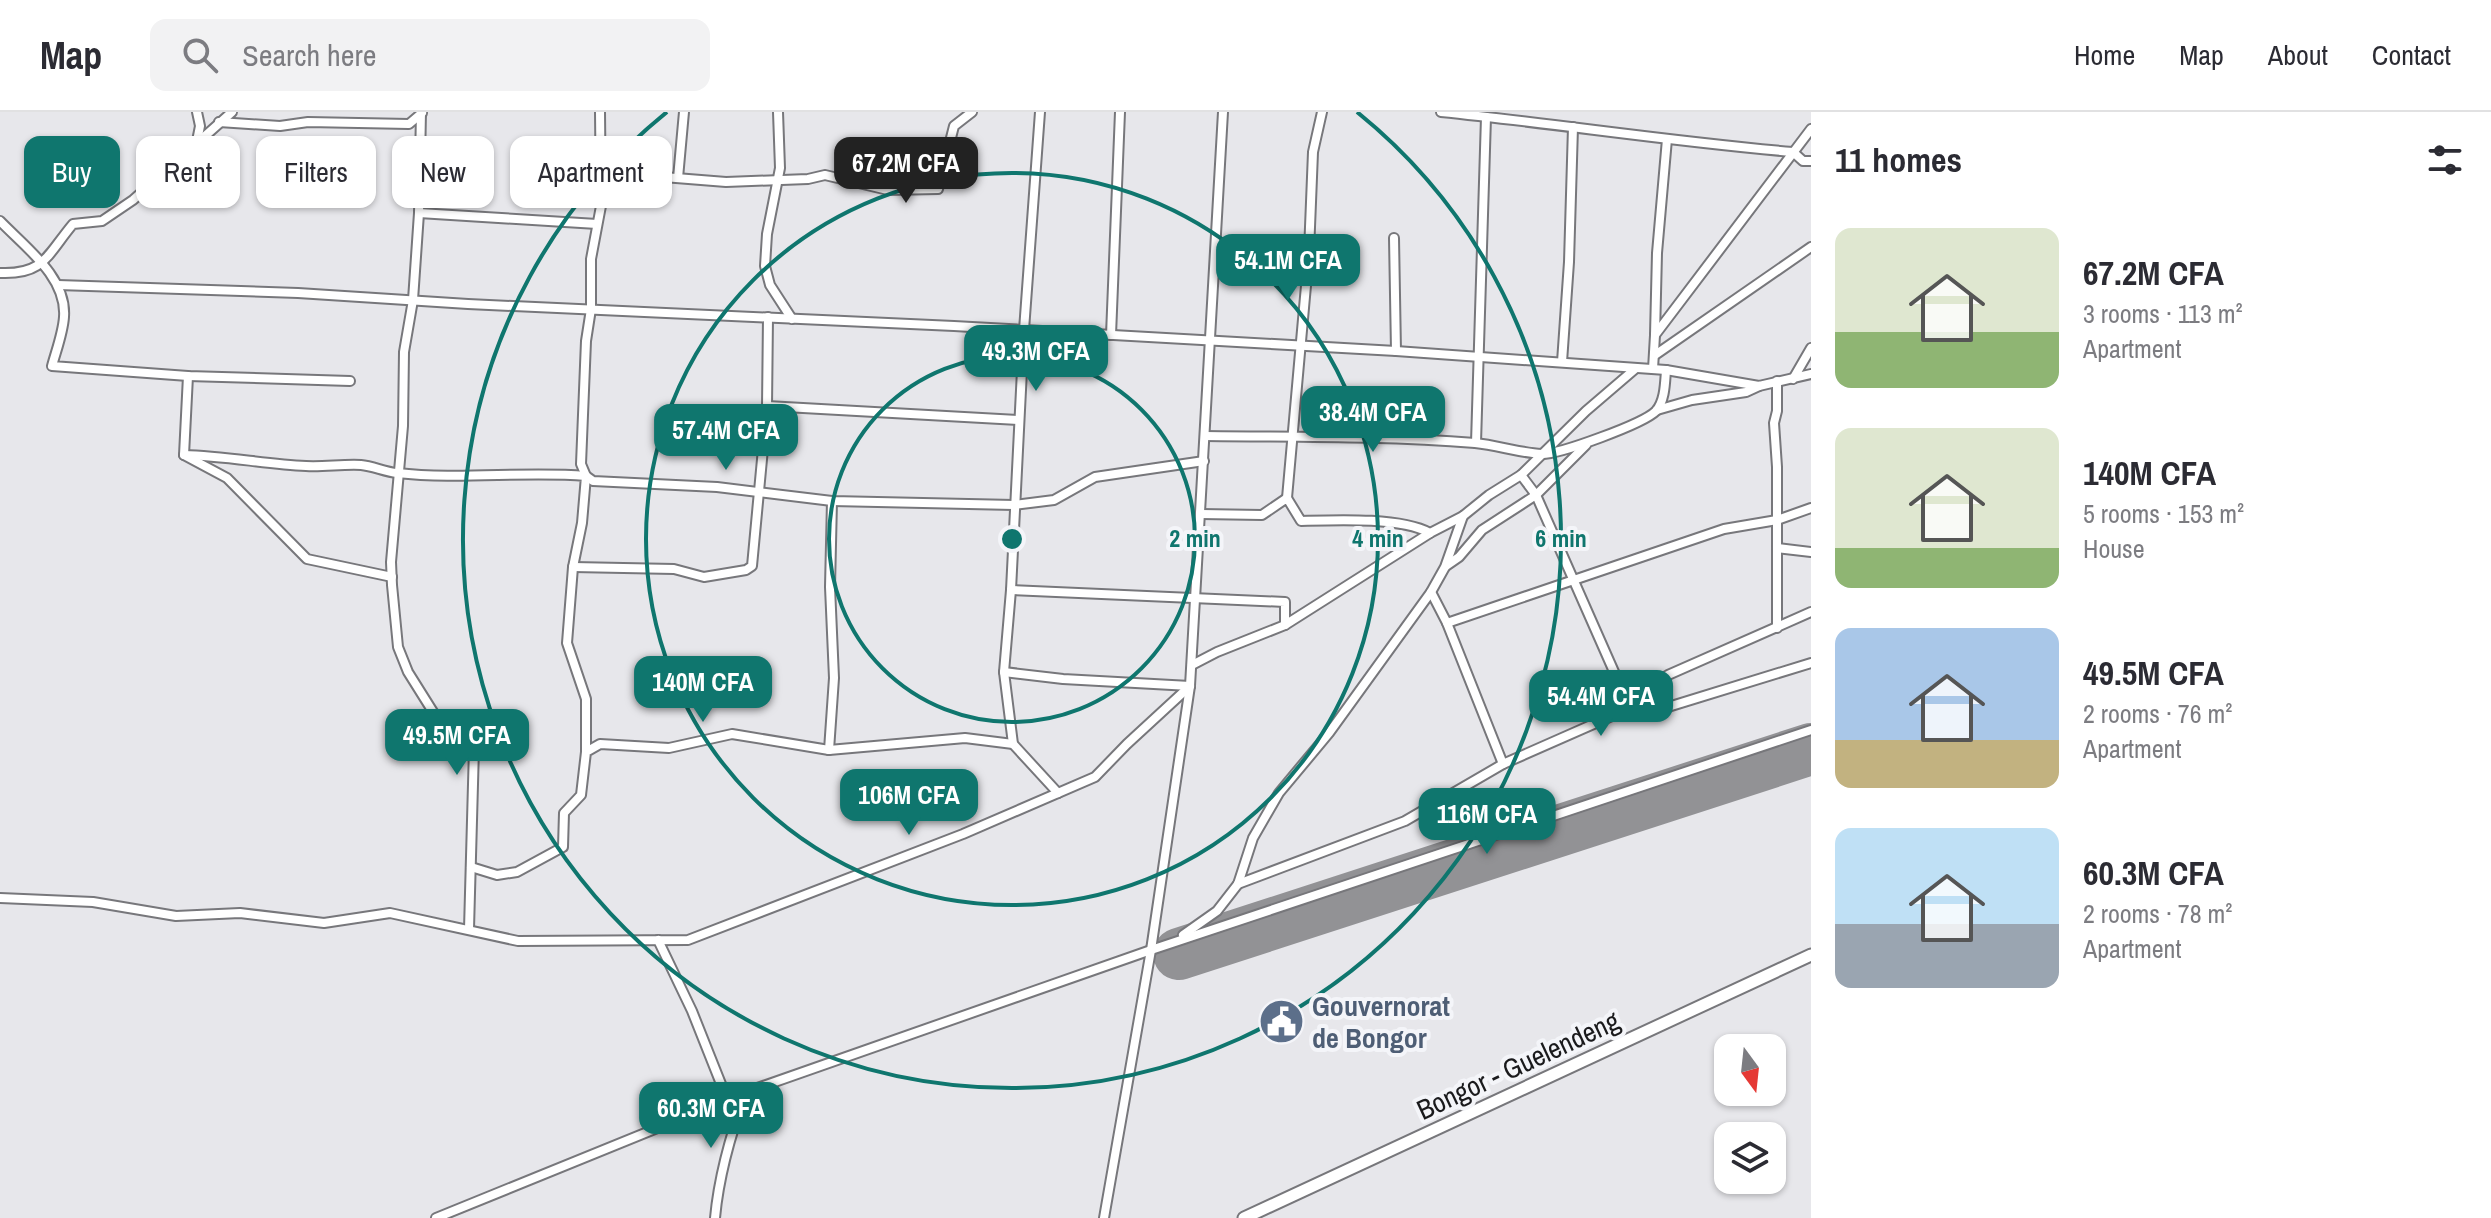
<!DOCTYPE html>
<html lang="en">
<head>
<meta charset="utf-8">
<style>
  body { margin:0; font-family:"Archivo Narrow",sans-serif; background:#f2f2f3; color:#2b2b33; height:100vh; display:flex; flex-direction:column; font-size:30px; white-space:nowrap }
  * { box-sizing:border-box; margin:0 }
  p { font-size:26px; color:#7c7c81 }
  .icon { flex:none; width:44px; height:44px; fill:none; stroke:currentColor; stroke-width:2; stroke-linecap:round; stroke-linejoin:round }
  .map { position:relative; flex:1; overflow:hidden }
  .sheet { display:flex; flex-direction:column; background:#fff; width:680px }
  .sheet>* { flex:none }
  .banner { position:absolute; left:24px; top:24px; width:760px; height:72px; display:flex; gap:16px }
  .needle { width:52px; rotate:165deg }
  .tools { position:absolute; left:1714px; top:922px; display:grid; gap:16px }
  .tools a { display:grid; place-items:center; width:72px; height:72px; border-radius:16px; background:#fff; box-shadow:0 2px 6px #0004; font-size:40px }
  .price { position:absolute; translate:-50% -68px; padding:0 18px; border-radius:16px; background:#0f766e; color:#fff; font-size:26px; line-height:52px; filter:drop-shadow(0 2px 4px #0008) }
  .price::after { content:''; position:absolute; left:50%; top:48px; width:24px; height:18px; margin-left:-12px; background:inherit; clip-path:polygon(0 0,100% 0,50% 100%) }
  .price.active { background:#222; color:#fff }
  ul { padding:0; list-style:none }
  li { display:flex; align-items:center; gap:24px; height:200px; padding:0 24px }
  li span { display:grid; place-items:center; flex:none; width:224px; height:160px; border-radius:16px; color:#555 }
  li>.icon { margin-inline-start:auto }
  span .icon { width:96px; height:96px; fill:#fffc; stroke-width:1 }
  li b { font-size:34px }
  h2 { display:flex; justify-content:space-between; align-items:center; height:96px; padding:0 24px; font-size:34px }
  .tag { padding:0 28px; border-radius:16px; background:#fff; box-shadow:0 2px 6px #0004; font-size:28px; line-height:72px }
  .tag.active { background:#0f766e; color:#fff }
  header { display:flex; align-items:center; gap:48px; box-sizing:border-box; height:112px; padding:0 40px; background:#fff; border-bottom:2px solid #e1e1e2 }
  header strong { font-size:38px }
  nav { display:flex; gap:44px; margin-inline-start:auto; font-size:28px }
  .search { width:560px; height:72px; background:#f2f2f3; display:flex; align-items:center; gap:20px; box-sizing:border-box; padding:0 28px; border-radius:16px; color:#7c7c81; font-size:30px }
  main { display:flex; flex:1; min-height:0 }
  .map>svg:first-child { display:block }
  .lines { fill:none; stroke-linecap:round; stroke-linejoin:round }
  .runway { stroke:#929295; stroke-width:52 }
  .minor-casing { stroke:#77777b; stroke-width:12 }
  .highway-casing { stroke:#77777b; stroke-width:15 }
  .minor { stroke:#fff; stroke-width:8 }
  .highway { stroke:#fff; stroke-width:11 }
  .ring { fill:none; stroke:#0f766e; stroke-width:4 }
  .labels { text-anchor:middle; stroke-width:8; stroke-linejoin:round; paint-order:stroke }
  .service-label { font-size:28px; font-weight:bold; fill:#4e5e75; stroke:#f4f5f9; text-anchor:start }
  .street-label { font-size:28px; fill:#1a1a1c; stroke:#f4f5f9 }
  .centre { fill:#0f766e; stroke:#f4f5f9; stroke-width:4 }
  .ring-label { font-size:24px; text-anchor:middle; font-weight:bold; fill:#0f766e; stroke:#f4f5f9; stroke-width:8; stroke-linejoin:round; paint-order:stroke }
</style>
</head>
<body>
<header>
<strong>Map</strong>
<div class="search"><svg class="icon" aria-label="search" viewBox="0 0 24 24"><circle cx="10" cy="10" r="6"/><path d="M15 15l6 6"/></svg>Search here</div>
<nav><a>Home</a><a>Map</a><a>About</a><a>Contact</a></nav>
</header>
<main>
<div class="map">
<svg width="1811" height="1106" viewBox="0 0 1811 1106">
  <rect width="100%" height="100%" fill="#e7e7eb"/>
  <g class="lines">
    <path class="runway" d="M1179,842L1811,637"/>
    <defs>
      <g id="minor">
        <path d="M421,0L419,101L413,188L404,240L403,314L391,450L392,473L398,535L408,560L450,627L474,636L469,817"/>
        <path d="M600,0L601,94L591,147V197L586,229L581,352L586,364L593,369L717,375L832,389L1014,393L1054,388L1095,365L1204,349"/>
        <path d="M778,0L780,56L767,122L765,154L770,173L792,207"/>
        <path d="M1040,0L1024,218L1011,478L1004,560L1013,632L1058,681"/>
        <path d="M1441,0C1559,12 1675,30 1793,40L1803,49H1811"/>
        <path d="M219,10L280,14L308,10L409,12L422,1"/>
        <path d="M197,29L200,14L197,0"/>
        <path d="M601,60L726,70L808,67L825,63L888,78L938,77L954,14L972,0"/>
        <path d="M678,66L684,0"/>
        <path d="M419,101L597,112"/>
        <path d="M0,109C25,135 67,165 64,205C63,221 56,239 52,254L188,264L350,269"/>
        <path d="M1394,126L1396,239"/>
        <path d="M0,161C44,163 47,143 73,112L102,109L133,88L232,0"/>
        <path d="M58,173L298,181L468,192L954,214L1396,239L1666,258L1759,274L1811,262"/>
        <path d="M1111,223L1120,0"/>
        <path d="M1655,223L1657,141L1667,27"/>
        <path d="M1655,243L1811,135"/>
        <path d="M1562,250L1569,150L1573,15"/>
        <path d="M1653,257L1655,223L1811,17"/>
        <path d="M188,264L184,343L227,366L307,447L392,465"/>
        <path d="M1793,267L1811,236"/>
        <path d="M1777,269V299L1774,311L1777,355V516"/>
        <path d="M767,294L1019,308"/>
        <path d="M1657,298L1692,288L1746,280L1759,274"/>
        <path d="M1205,324C1295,325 1386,324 1475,331C1497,333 1520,341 1542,342C1560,342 1643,312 1656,299C1665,289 1665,271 1666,258"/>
        <path d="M1476,331L1486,5"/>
        <path d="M184,343C225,344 265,352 306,354C324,355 343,352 361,353C373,354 385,360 397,361C460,368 523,359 586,364L582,411L573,455L567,531L586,587V640"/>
        <path d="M1521,363L1536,383L1630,596L1641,601L1655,599L1811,551"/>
        <path d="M1287,386L1309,140L1313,40L1322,0"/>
        <path d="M1201,402L1262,403L1287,386L1301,409C1336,408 1400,405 1430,421"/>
        <path d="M1777,436L1811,440"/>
        <path d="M1446,454L1459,445L1482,418L1536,383L1586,333"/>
        <path d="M573,455L674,457L704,465L746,458L752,454L767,294L768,205"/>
        <path d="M1011,478L1285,490V513"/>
        <path d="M1431,480L1447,511L1503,652"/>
        <path d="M1447,511L1724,417L1777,408L1811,396"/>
        <path d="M1192,553L1217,540L1285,513L1430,421L1463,404L1489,383L1521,363L1586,299L1635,257"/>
        <path d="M1004,560L1063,567L1190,574"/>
        <path d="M829,638L834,566L830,475L832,389"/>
        <path d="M471,755L497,763L517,760L563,735L564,701L581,683L586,640L600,632L669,636L732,622L829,638L965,626L1013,632"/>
        <path d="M1238,772L1405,709L1503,652L1630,596L1644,578L1668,563L1811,500"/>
        <path d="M0,786L93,790L176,804L240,801L324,811L390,801L518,829L688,828L963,722L1095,665L1127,632L1190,574"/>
        <path d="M1183,823L1217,799L1238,772L1253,726L1279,681L1329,621L1431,480L1445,455L1463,404"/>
        <path d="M658,828L692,899L727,987"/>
        <path d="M436,1106L746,980L1151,838L1811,618"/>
        <path d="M715,1106C719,1062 731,1021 746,980"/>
        <path d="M1104,1106L1151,838L1190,574L1223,0"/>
      </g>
      <path id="highway" d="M1244,1106L1811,843"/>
    </defs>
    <use href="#minor" class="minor-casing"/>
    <use href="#highway" class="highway-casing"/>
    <use href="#minor" class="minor"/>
    <use href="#highway" class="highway"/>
  </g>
  <g class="ring">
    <circle cx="1012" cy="427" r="183"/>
    <circle cx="1012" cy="427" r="366"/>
    <path d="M1357 0A549 549 0 1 1 667 0"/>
  </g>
  <defs>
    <symbol id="civic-disc" viewBox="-11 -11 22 22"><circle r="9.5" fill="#5c6f8a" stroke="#f4f5f9"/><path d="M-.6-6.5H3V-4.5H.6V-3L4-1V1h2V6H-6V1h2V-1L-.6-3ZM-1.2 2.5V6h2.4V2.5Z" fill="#fff"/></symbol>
  </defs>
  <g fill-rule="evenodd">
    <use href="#civic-disc" x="1256" y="884" width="51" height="51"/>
  </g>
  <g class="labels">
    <g class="service-label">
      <text x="1312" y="904">Gouvernorat<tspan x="1312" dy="32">de Bongor</tspan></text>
    </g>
    <g class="street-label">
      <text transform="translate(1518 953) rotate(-25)" y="10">Bongor - Guelendeng</text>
    </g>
  </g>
  <circle cx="1012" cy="427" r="12" class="centre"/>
  <g class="ring-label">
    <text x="1195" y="435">2 min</text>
    <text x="1378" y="435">4 min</text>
    <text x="1561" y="435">6 min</text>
  </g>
</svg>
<div class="tools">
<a><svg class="needle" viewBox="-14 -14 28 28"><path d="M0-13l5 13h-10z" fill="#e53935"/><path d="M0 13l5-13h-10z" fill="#7c7c81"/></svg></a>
<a><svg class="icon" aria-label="layers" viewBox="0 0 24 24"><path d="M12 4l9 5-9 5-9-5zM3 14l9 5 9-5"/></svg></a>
</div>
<b class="price active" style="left:906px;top:93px">67.2M CFA</b>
<b class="price" style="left:1288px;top:190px">54.1M CFA</b>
<b class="price" style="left:1036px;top:281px">49.3M CFA</b>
<b class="price" style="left:1373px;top:342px">38.4M CFA</b>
<b class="price" style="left:726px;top:360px">57.4M CFA</b>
<b class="price" style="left:703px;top:612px">140M CFA</b>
<b class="price" style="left:1601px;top:626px">54.4M CFA</b>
<b class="price" style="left:457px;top:665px">49.5M CFA</b>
<b class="price" style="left:909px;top:725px">106M CFA</b>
<b class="price" style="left:1487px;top:744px">116M CFA</b>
<b class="price" style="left:711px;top:1038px">60.3M CFA</b>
<div class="banner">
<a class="tag active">Buy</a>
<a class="tag">Rent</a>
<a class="tag">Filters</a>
<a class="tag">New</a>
<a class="tag">Apartment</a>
</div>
</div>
<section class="sheet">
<h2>11 homes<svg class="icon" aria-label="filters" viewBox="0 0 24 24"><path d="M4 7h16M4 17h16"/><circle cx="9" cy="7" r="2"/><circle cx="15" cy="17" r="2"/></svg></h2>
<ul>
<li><span style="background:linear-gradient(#dfe7d0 65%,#8fb573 0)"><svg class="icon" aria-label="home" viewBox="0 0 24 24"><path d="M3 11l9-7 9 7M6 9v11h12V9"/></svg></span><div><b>67.2M CFA</b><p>3 rooms · 113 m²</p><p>Apartment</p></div></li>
<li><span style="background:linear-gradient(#dfe7d0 75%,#8fb573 0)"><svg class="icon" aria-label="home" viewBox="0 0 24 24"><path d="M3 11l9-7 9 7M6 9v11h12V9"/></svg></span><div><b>140M CFA</b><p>5 rooms · 153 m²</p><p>House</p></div></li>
<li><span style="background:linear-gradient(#a9c7e8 70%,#c2b280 0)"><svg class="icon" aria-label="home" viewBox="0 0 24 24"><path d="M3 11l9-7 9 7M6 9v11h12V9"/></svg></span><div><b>49.5M CFA</b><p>2 rooms · 76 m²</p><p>Apartment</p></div></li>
<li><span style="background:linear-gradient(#bfe0f5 60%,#9aa5b1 0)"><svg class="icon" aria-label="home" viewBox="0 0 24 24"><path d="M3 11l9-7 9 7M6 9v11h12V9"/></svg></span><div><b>60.3M CFA</b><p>2 rooms · 78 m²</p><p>Apartment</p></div></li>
</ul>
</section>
</main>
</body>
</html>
